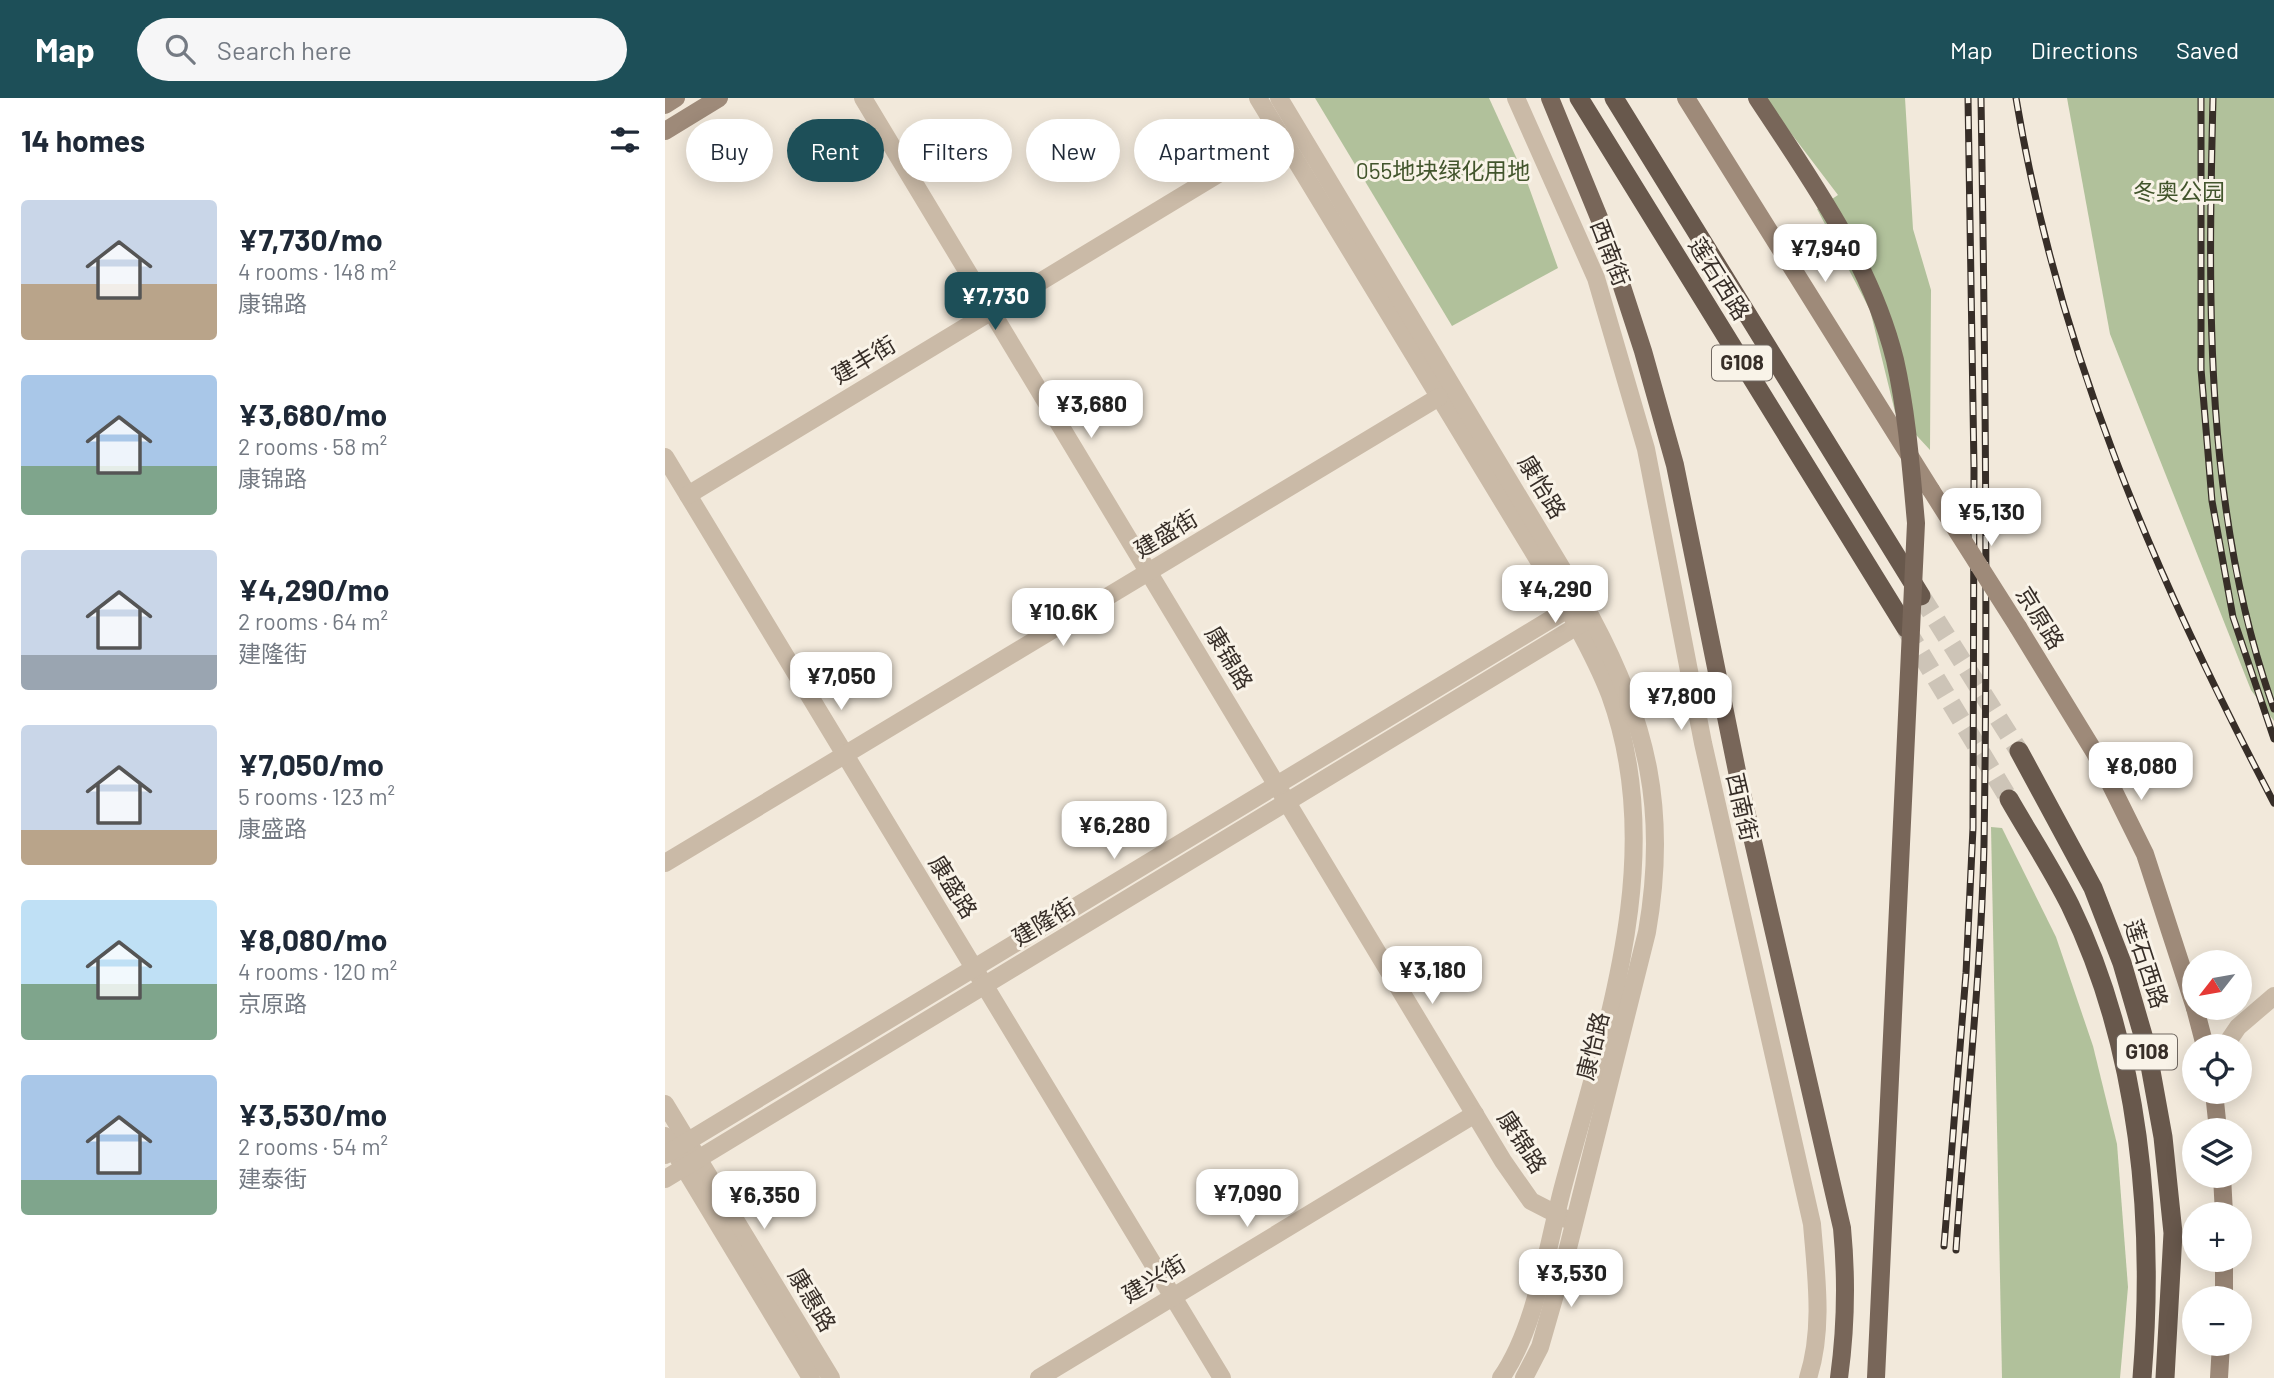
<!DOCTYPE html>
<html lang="en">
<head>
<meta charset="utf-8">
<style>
  body { margin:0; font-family:Barlow,"Noto Sans SC",sans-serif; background:#f6f6f7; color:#1f2937; height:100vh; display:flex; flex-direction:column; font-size:26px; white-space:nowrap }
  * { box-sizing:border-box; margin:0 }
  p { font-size:23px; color:#747a83 }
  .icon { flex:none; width:38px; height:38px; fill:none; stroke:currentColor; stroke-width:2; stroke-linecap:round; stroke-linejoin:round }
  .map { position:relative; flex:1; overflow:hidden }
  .details { display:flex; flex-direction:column; background:#fff; width:665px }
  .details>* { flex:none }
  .guide { position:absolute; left:21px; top:21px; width:665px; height:63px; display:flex; gap:14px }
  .needle { width:46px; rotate:239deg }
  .buttons { position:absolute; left:1517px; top:852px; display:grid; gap:14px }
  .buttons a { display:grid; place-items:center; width:70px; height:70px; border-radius:50%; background:#fff; box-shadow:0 4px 18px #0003; font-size:35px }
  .price { position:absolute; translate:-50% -60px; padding:0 16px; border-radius:14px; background:#fff; color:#222; font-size:23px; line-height:46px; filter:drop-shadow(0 2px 4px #0008) }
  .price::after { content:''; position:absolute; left:50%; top:42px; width:21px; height:16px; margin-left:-10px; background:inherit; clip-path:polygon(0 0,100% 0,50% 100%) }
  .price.current { background:#1d4f58; color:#fff }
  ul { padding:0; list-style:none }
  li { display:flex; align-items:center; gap:21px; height:175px; padding:0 21px }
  li span { display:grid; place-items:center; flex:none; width:196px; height:140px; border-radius:7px; color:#555 }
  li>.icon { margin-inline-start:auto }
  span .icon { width:84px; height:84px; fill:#fffc; stroke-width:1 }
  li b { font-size:30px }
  h2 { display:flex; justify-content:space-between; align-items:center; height:84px; padding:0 21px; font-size:30px }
  .pill { padding:0 24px; border-radius:32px; background:#fff; box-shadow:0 4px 18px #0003; font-size:24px; line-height:63px }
  .pill.current { background:#1d4f58; color:#fff }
  header { display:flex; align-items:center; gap:42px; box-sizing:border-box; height:98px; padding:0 35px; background:#1d4f58; color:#fff }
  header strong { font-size:33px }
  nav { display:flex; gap:38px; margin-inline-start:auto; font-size:24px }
  .search { width:490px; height:63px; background:#f6f6f7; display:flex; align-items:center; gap:18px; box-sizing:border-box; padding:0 24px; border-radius:38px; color:#747a83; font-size:26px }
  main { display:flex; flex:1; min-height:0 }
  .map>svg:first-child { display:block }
  .green { fill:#b1c19b }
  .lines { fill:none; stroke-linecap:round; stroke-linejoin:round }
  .trunk-tunnel { stroke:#cdc4b7; stroke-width:19; stroke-dasharray:19 10; stroke-linecap:butt }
  .tertiary { stroke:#cabaa7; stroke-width:18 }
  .secondary { stroke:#9e8a79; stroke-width:18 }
  .primary { stroke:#786659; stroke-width:18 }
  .trunk { stroke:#68584c; stroke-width:19 }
  .rail-casing { stroke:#372e28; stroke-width:7 }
  .rail { stroke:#f9f3e8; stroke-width:4.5; stroke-dasharray:13; stroke-linecap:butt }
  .secondary-bridge { stroke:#9e8a79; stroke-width:18 }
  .primary-bridge { stroke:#786659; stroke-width:18 }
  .labels { text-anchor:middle; stroke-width:6; stroke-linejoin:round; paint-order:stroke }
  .shield { fill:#f9f3e8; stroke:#716962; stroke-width:2 }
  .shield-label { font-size:21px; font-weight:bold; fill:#372e28 }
  .park-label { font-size:23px; fill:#42552c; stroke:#f9f3e8 }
  .street-label { font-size:23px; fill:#372e28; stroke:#f9f3e8 }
</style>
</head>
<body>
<header>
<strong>Map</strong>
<div class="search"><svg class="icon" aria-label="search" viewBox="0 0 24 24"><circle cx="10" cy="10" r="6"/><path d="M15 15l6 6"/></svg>Search here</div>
<nav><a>Map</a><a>Directions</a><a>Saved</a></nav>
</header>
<main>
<section class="details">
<h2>14 homes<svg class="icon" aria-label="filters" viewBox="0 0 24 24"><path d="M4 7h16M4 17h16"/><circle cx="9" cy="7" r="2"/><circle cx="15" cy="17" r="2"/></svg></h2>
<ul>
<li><span style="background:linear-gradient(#c9d6e8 60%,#b9a48a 0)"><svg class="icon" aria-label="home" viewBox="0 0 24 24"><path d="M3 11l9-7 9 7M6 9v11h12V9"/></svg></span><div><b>¥7,730/mo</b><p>4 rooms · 148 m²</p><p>康锦路</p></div></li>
<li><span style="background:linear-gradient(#a9c7e8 65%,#7fa58c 0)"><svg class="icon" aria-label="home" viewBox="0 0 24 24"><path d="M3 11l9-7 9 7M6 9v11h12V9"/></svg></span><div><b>¥3,680/mo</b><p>2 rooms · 58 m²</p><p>康锦路</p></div></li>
<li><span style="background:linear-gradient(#c9d6e8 75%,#9aa5b1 0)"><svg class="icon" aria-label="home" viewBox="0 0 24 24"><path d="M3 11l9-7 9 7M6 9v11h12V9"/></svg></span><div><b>¥4,290/mo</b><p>2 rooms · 64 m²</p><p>建隆街</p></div></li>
<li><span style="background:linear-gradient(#c9d6e8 75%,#b9a48a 0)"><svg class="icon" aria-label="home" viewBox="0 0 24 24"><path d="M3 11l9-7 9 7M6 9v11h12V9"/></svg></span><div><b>¥7,050/mo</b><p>5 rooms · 123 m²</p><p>康盛路</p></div></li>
<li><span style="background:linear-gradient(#bfe0f5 60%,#7fa58c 0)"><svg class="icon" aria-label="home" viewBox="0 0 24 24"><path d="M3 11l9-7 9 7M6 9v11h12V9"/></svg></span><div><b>¥8,080/mo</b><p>4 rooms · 120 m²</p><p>京原路</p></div></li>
<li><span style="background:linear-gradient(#a9c7e8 75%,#7fa58c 0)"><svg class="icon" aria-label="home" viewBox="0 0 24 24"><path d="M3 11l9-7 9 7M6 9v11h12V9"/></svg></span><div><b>¥3,530/mo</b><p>2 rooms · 54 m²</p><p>建泰街</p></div></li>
</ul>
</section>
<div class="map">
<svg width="1609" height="1280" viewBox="0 0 1609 1280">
  <rect width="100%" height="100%" fill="#f2e9db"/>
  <g class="green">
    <path d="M650,0H824L861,81L893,170L787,228Z"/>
    <path d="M1099,0H1240L1248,131L1266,192L1265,352L1230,314L1205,212L1152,111L1173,97Z"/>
    <path d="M1402,0H1609V623L1586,592L1445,236Z"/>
    <path d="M1326,729L1337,730L1391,839L1428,948L1452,1046L1463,1189L1455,1280H1337Z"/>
  </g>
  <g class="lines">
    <g class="trunk-tunnel">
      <path d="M1256,498L1354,653"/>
      <path d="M1241,531L1344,701"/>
    </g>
    <g class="tertiary">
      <path d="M198,0L838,1063L866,1103L901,1121"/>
      <path d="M593,0L903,511C918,539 934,567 945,597C1004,759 940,931 898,1089C882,1149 871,1230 836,1280"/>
      <path d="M614,0L926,519C983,625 1003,714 982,834L900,1162L875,1249L859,1280"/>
      <path d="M851,0L931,180L981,351L1038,645L1147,1126C1151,1176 1159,1231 1143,1280"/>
      <path d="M0,359L557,1280"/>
      <path d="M23,397L616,38"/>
      <path d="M0,765L774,299"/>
      <path d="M1560,948L1573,929L1609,898"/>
      <path d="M0,1006L166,1280"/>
      <path d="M0,1038L146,1280"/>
      <path d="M0,1057L911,506"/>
      <path d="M0,1081L922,522"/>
      <path d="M374,1280L810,1016"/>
    </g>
    <g class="secondary">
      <path d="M1021,0L1266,392"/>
      <path d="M0,7L11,0"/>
      <path d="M0,33L54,0"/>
      <path d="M1353,529L1430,655L1480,756L1530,910"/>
      <path d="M1530,910L1540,948"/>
      <path d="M1549,994L1553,1032"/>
      <path d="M1557,1078L1559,1116"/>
      <path d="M1559,1200V1162"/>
      <path d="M1554,1280L1556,1246"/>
    </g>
    <path class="primary" d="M885,0L937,127L978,253L1010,367L1073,678L1177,1130C1182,1182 1181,1229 1174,1280"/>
    <g class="trunk">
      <path d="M914,0L1241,530"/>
      <path d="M949,0L1256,498"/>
      <path d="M1354,653L1428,790L1457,865L1482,951L1498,1039L1508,1135L1500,1280"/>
      <path d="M1344,701C1364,736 1387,771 1405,807C1475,951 1490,1123 1477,1280"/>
    </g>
    <defs>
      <g id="rail">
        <path d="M1351,0C1393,253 1490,479 1609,705"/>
        <path d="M1536,0V271L1547,403L1568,519L1609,641"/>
        <path d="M1548,0C1543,204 1539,416 1609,611"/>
        <path d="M1279,1148L1301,875L1308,730L1309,370L1303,0"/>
        <path d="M1291,1152C1300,1017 1316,882 1319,747C1323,498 1320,249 1316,0"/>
      </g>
    </defs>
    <use href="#rail" class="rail-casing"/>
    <use href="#rail" class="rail"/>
    <path class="secondary-bridge" d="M1266,392L1353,529"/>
    <path class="primary-bridge" d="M1092,0C1146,82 1206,165 1230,262C1242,315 1246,370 1251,425L1211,1280"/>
  </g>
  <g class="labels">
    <g class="shield">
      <rect x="1047" y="247.5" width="60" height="35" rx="5"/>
      <rect x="1452" y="936.5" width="60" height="35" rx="5"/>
    </g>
    <g class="shield-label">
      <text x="1077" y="272">G108</text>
      <text x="1482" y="961">G108</text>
    </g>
    <g class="park-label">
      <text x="778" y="81">055地块绿化用地</text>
      <text x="1514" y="102">冬奥公园</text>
    </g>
    <g class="street-label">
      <text transform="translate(945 155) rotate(69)" y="8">西南街</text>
      <text transform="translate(1054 181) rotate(58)" y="8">莲石西路</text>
      <text transform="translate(199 262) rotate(-31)" y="8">建丰街</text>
      <text transform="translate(877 389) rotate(59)" y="8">康怡路</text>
      <text transform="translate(501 436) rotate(-31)" y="8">建盛街</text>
      <text transform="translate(1375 520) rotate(58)" y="8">京原路</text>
      <text transform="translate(564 560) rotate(59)" y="8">康锦路</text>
      <text transform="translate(1077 709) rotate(77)" y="8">西南街</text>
      <text transform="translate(288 789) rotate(58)" y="8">康盛路</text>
      <text transform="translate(379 824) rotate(-31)" y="8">建隆街</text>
      <text transform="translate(1481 866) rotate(72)" y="8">莲石西路</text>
      <text transform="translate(928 948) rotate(-76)" y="8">康怡路</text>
      <text transform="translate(857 1044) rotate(57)" y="8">康锦路</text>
      <text transform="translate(489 1181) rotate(-31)" y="8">建兴街</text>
      <text transform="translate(147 1202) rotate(59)" y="8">康惠路</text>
    </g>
  </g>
</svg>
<div class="buttons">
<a><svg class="needle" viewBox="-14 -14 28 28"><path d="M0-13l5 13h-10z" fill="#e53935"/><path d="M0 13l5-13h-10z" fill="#747a83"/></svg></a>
<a><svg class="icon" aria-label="locate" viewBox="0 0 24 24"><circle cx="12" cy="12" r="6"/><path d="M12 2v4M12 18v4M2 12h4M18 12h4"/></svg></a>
<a><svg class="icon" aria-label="layers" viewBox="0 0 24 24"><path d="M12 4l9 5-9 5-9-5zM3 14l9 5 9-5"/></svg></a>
<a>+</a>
<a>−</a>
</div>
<b class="price" style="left:1160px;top:186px">¥7,940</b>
<b class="price current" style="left:330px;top:234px">¥7,730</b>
<b class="price" style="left:426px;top:342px">¥3,680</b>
<b class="price" style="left:1326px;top:450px">¥5,130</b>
<b class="price" style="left:890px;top:527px">¥4,290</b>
<b class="price" style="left:398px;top:550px">¥10.6K</b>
<b class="price" style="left:176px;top:614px">¥7,050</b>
<b class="price" style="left:1016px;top:634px">¥7,800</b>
<b class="price" style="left:1476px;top:704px">¥8,080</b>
<b class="price" style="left:449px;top:763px">¥6,280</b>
<b class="price" style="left:767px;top:908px">¥3,180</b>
<b class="price" style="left:582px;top:1131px">¥7,090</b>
<b class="price" style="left:99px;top:1133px">¥6,350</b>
<b class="price" style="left:906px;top:1211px">¥3,530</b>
<div class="guide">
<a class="pill">Buy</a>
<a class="pill current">Rent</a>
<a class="pill">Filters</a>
<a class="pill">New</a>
<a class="pill">Apartment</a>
</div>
</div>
</main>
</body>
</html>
